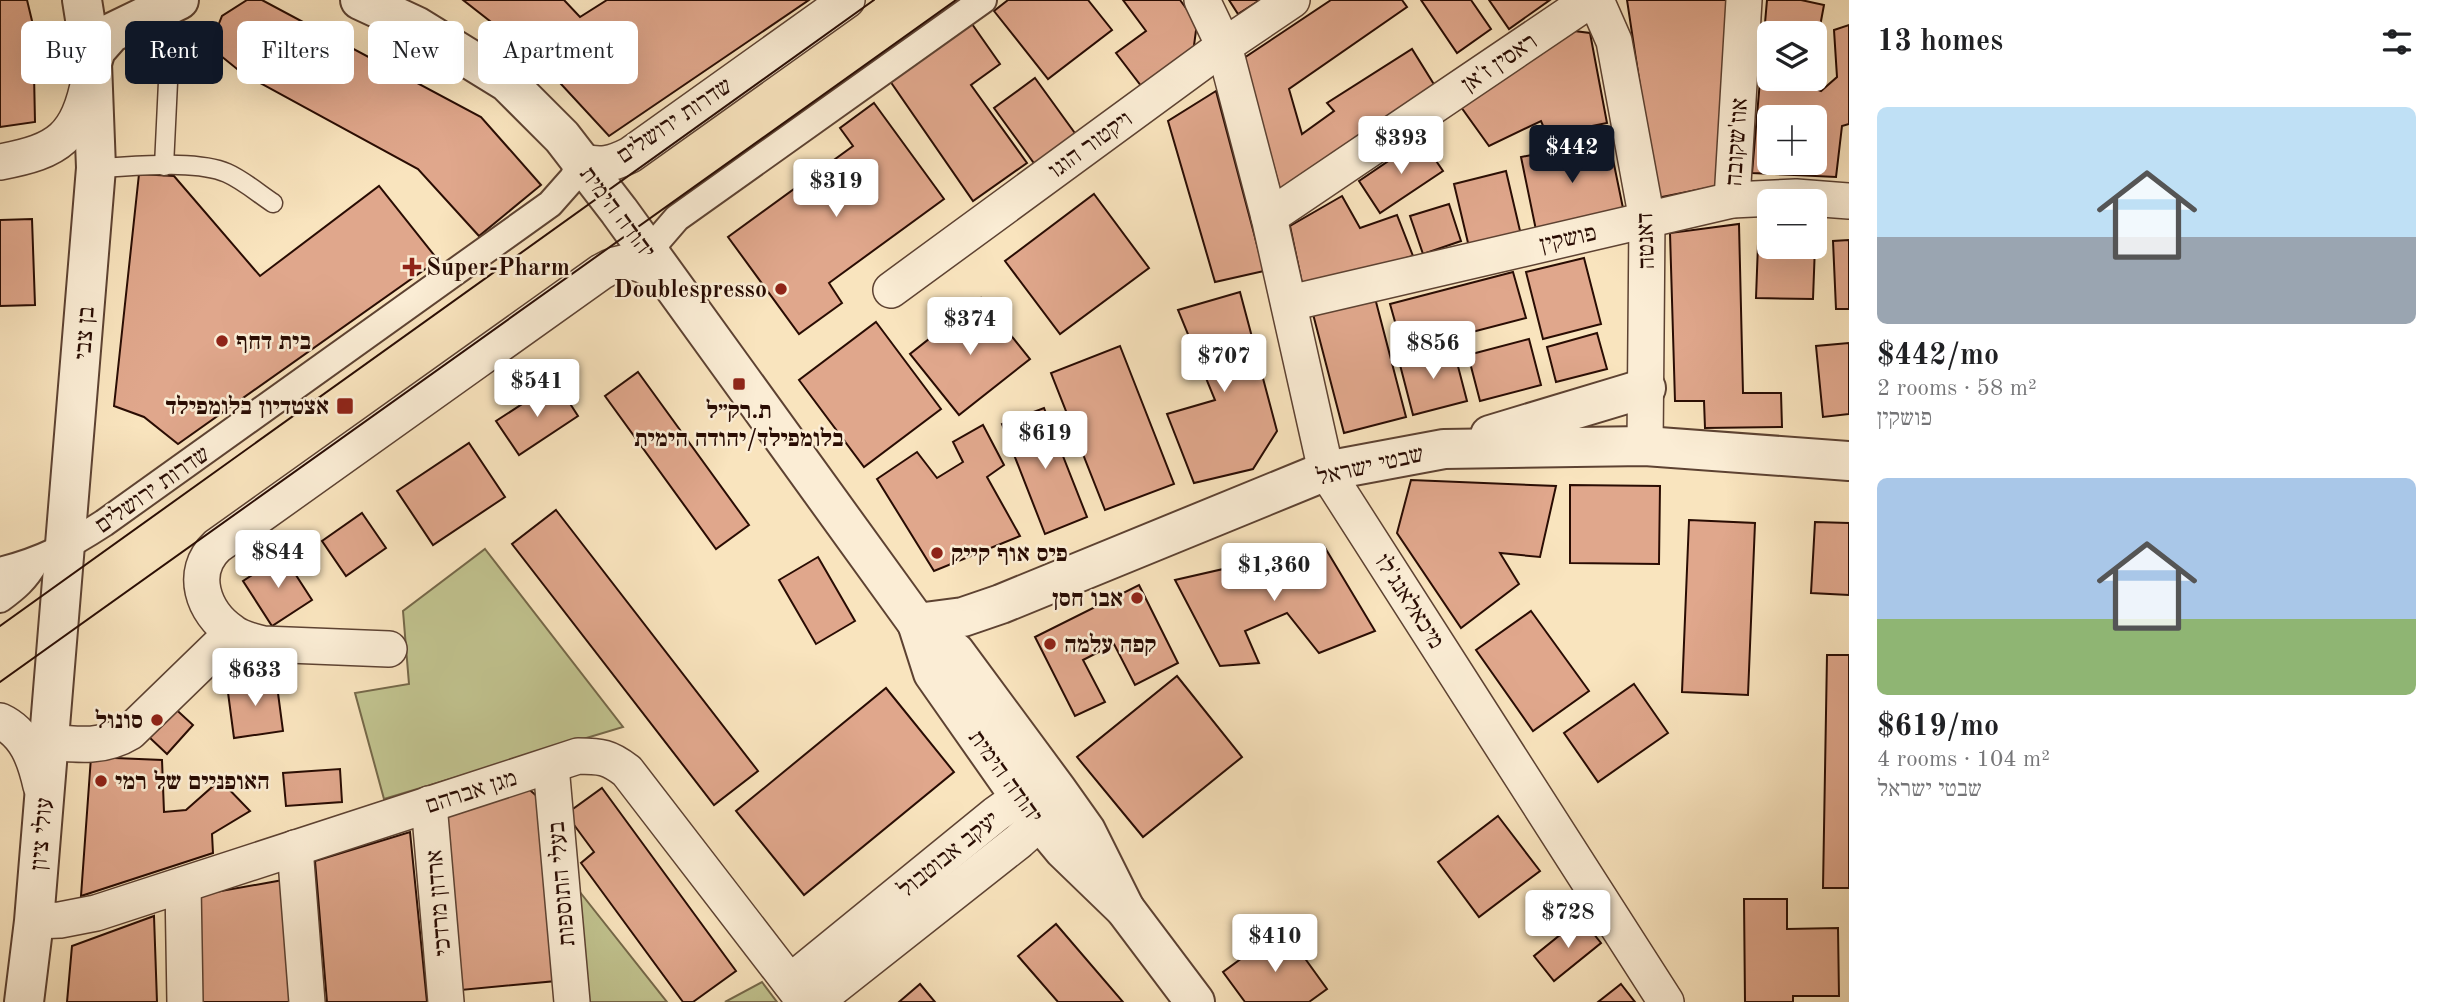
<!DOCTYPE html>
<html lang="en">
<head>
<meta charset="utf-8">
<style>
  body { margin:0; font-family:"Old Standard TT","Frank Ruhl Libre",serif; background:#f2f2f2; color:#202124; height:100vh; display:flex; flex-direction:column; font-size:26px; white-space:nowrap }
  * { box-sizing:border-box; margin:0 }
  p { font-size:23px; color:#757577 }
  .icon { flex:none; width:38px; height:38px; fill:none; stroke:currentColor; stroke-width:2; stroke-linecap:round; stroke-linejoin:round }
  .map { position:relative; flex:1; overflow:hidden }
  .panel { display:flex; flex-direction:column; background:#fff; width:595px }
  .panel>* { flex:none }
  .top-card { position:absolute; left:21px; top:21px; width:665px; height:63px; display:flex; gap:14px }
  .buttons { position:absolute; left:1757px; top:21px; display:grid; gap:14px }
  .buttons a { display:grid; place-items:center; width:70px; height:70px; border-radius:10px; background:#fff; box-shadow:0 7px 28px #0002; font-size:35px }
  .price { position:absolute; translate:-50% -60px; padding:0 16px; border-radius:7px; background:#fff; color:#222; font-size:23px; line-height:46px; filter:drop-shadow(0 2px 4px #0008) }
  .price::after { content:''; position:absolute; left:50%; top:42px; width:21px; height:16px; margin-left:-10px; background:inherit; clip-path:polygon(0 0,100% 0,50% 100%) }
  .price.on { background:#111827; color:#fff }
  ul { padding:0; list-style:none }
  li { display:grid; align-content:center; gap:14px; height:371px; padding:0 28px }
  li span { display:grid; place-items:center; height:217px; border-radius:10px; color:#555 }
  li>.icon { margin-inline-start:auto }
  span .icon { width:126px; height:126px; fill:#fffc; stroke-width:1 }
  li b { font-size:30px }
  h2 { display:flex; justify-content:space-between; align-items:center; height:84px; padding:0 28px; font-size:30px }
  .pill { padding:0 24px; border-radius:10px; background:#fff; box-shadow:0 7px 28px #0002; font-size:24px; line-height:63px }
  .pill.on { background:#111827; color:#fff }
  main { display:flex; flex:1; min-height:0 }
  .map>svg:first-child { display:block }
  .green { fill:#c1c38f; stroke:#756849; stroke-width:2 }
  .building { fill:#e0a78c; stroke:#290c03; stroke-width:2; fill-rule:evenodd }
  .lines { fill:none; stroke-linecap:round; stroke-linejoin:round }
  .service-casing { stroke:#5d4232; stroke-width:21 }
  .pedestrian-casing { stroke:#5d4232; stroke-width:30 }
  .minor-casing { stroke:#5d4232; stroke-width:38 }
  .tertiary-casing { stroke:#5d4232; stroke-width:42 }
  .service { stroke:#fbedd5; stroke-width:18 }
  .pedestrian { stroke:#fbedd5; stroke-width:26 }
  .minor { stroke:#fbedd5; stroke-width:35 }
  .tertiary { stroke:#fbedd5; stroke-width:38 }
  .tram { stroke:#290c03; stroke-width:2 }
  .poi-dot { fill:#8f2418; stroke:#fbedd5; stroke-width:2.5 }
  .labels { text-anchor:middle; stroke-width:5; stroke-linejoin:round; paint-order:stroke }
  .street-label { font-size:24px; fill:#290c03; stroke:#fbedd5 }
  .poi-label { font-size:24px; font-weight:bold; fill:#290c03; stroke:#fbedd5; text-anchor:start }
</style>
</head>
<body>
<main>
<div class="map">
<svg width="1849" height="1002" viewBox="0 0 1849 1002">
  <rect width="100%" height="100%" fill="#f9e4be"/>
  <filter id="stains"><feTurbulence type="fractalNoise" baseFrequency=".00286" numOctaves="4"/><feColorMatrix values="0 0 0 0 .2 0 0 0 0 .09 0 0 0 0 .02 0 0 0 .5 -.17"/></filter>
  <radialGradient id="worn" r=".72"><stop offset=".6" stop-color="#630" stop-opacity="0"/><stop offset="1" stop-color="#630" stop-opacity=".3"/></radialGradient>
  <g class="green">
    <path d="M485,549L623,727L384,799L355,693L409,684L403,611Z"/>
    <path d="M568,877L667,1002H577Z"/>
    <path d="M762,982L777,1002H725Z"/>
  </g>
  <g class="building">
    <path d="M0,0H27L33,25L35,122L0,127Z"/>
    <path d="M247,0H262L481,117L541,185L479,236L418,169L242,73L221,56L214,36L222,16Z"/>
    <path d="M463,0H564L580,17L607,0H809L609,136L537,58Z"/>
    <path d="M1008,0H1088L1112,30L1048,79L994,11Z"/>
    <path d="M1123,0H1180L1197,23L1193,53L1145,91L1116,53L1146,31Z"/>
    <path d="M1229,0H1260L1238,14Z"/>
    <path d="M1331,0H1402L1407,7L1289,89L1302,134L1334,111L1327,103L1412,49L1435,86L1281,193L1244,58Z"/>
    <path d="M1421,0H1471L1491,29L1457,53Z"/>
    <path d="M1489,0H1550L1509,29Z"/>
    <path d="M1627,0H1731L1717,186L1657,198Z"/>
    <path d="M1767,0H1801L1824,5L1815,53V33H1769V79H1810L1808,86L1821,91L1837,77L1834,30L1849,25V124L1842,126L1836,177L1752,173ZM1769,117H1815V163H1769Z"/>
    <path d="M972,24L1000,64L971,85L1027,163L973,201L890,81Z"/>
    <path d="M1566,30L1590,33L1607,123L1547,135L1541,121L1489,146L1461,107Z"/>
    <path d="M1035,78L1077,136L1036,166L994,108Z"/>
    <path d="M1216,91L1264,271L1215,282L1168,121Z"/>
    <path d="M874,103L944,199L829,283L842,303L799,334L728,237L853,146L840,128Z"/>
    <path d="M1421,139L1443,171L1380,213L1359,181Z"/>
    <path d="M1609,140L1624,213L1536,230L1521,157Z"/>
    <path d="M1506,171L1521,235L1469,247L1454,184Z"/>
    <path d="M139,174L174,176L260,276L379,186L438,260L178,444L144,417L114,406Z"/>
    <path d="M1094,194L1149,268L1060,334L1005,261Z"/>
    <path d="M1342,196L1360,228L1397,215L1413,256L1303,288L1290,226Z"/>
    <path d="M1449,204L1461,241L1423,254L1410,216Z"/>
    <path d="M1759,217H1769V247H1815L1816,219L1813,299L1756,298Z"/>
    <path d="M32,219L35,305L0,306V220Z"/>
    <path d="M1739,224L1743,393H1781L1782,427L1705,428L1704,401H1675L1670,233Z"/>
    <path d="M1849,240V309H1836L1833,241Z"/>
    <path d="M1584,258L1601,324L1543,339L1526,272Z"/>
    <path d="M1513,272L1526,318L1403,350L1390,304Z"/>
    <path d="M1240,292L1277,431L1253,469L1194,483L1167,414L1215,400L1178,310Z"/>
    <path d="M981,298L1030,359L959,415L910,354Z"/>
    <path d="M1375,298L1406,417L1344,433L1313,314Z"/>
    <path d="M876,322L941,409L864,467L799,380Z"/>
    <path d="M1597,333L1607,369L1556,382L1547,347Z"/>
    <path d="M1529,339L1541,385L1480,401L1468,355Z"/>
    <path d="M1849,343V414L1823,417L1816,346Z"/>
    <path d="M1120,346L1174,484L1105,510L1051,373Z"/>
    <path d="M1453,347L1467,401L1413,415L1399,361Z"/>
    <path d="M638,372L749,525L716,549L605,396Z"/>
    <path d="M556,382L578,416L519,455L496,421Z"/>
    <path d="M1044,408L1087,517L1045,534L1002,424Z"/>
    <path d="M983,425L1004,465L987,477L1020,536L934,571L877,479L917,452L937,478L963,462L953,442Z"/>
    <path d="M469,443L505,497L433,545L397,491Z"/>
    <path d="M1411,480L1556,486L1540,557L1500,553L1519,584L1461,628L1397,533Z"/>
    <path d="M1570,485L1660,486L1659,564L1570,563Z"/>
    <path d="M556,510L758,771L714,805L512,544Z"/>
    <path d="M362,513L386,548L346,576L322,541Z"/>
    <path d="M1689,520L1755,523L1748,695L1682,692Z"/>
    <path d="M1815,522L1849,523V595L1811,593Z"/>
    <path d="M1324,546L1375,631L1319,653L1287,613L1245,631L1259,663L1220,666L1175,580Z"/>
    <path d="M283,555L312,600L272,626L243,581Z"/>
    <path d="M818,557L855,621L816,644L779,580Z"/>
    <path d="M1139,585L1178,663L1135,685L1114,644L1083,660L1105,702L1075,716L1035,637Z"/>
    <path d="M1531,611L1589,691L1533,731L1476,650Z"/>
    <path d="M1827,655H1849V888H1823Z"/>
    <path d="M1177,676L1242,757L1143,837L1077,757Z"/>
    <path d="M276,678L283,731L234,738L227,685Z"/>
    <path d="M1634,684L1668,733L1598,782L1564,733Z"/>
    <path d="M886,688L954,772L804,895L736,811Z"/>
    <path d="M157,692L193,725L167,754L131,720Z"/>
    <path d="M91,757L162,760L164,812L186,810L220,780L250,811L212,834L213,853L81,896Z"/>
    <path d="M340,769L342,802L286,806L283,773Z"/>
    <path d="M523,784L548,806L556,981L461,990L444,817Z"/>
    <path d="M602,788L736,971L693,1002H683L581,863L594,852L566,814Z"/>
    <path d="M1498,816L1540,871L1479,917L1438,862Z"/>
    <path d="M410,832L427,1002H327L315,861Z"/>
    <path d="M283,880L290,1002H197L193,896Z"/>
    <path d="M1744,899H1787V929L1838,928L1839,996H1793V1002H1745Z"/>
    <path d="M154,916L157,1002H67L72,946Z"/>
    <path d="M1581,918L1601,943L1554,981L1534,956Z"/>
    <path d="M1056,924L1123,1002H1058L1018,956Z"/>
    <path d="M1283,928L1327,989L1309,1002H1245L1223,972Z"/>
    <path d="M920,984L935,1002H899Z"/>
    <path d="M1621,984L1635,1002H1598Z"/>
  </g>
  <g class="lines">
    <defs>
      <g id="service">
        <path d="M164,166L168,82"/>
        <path d="M96,168C131,167 196,159 227,173C243,180 258,193 273,203"/>
      </g>
      <g id="pedestrian">
        <path d="M652,257L658,240L677,218L983,0"/>
        <path d="M0,571C43,560 67,547 104,523L550,204L573,178L581,161"/>
        <path d="M0,599C15,588 26,579 35,562"/>
      </g>
      <g id="minor">
        <path d="M1202,0L1224,46L1269,217L1326,471L1666,1002"/>
        <path d="M1596,0L1614,41L1647,220L1645,446"/>
        <path d="M581,161C601,167 612,164 630,155L847,0"/>
        <path d="M0,162C59,151 78,138 90,76"/>
        <path d="M1732,200L1744,0"/>
        <path d="M1269,217L1590,0"/>
        <path d="M891,290L1224,46L1292,0"/>
        <path d="M1290,303L1732,200L1796,197L1849,201"/>
        <path d="M389,649L263,644C252,641 241,639 232,632C203,612 189,572 217,546L601,272C629,255 641,262 667,279"/>
        <path d="M0,721C26,733 35,759 41,786"/>
        <path d="M49,742C78,745 104,748 130,732L232,633"/>
        <path d="M551,766L572,1002"/>
        <path d="M429,804L446,1002"/>
        <path d="M295,848L307,1002"/>
        <path d="M183,885L185,1002"/>
        <path d="M34,921L60,920L96,913L578,756C601,756 609,757 627,771L805,1002"/>
        <path d="M790,982L996,814L1020,797L1047,792"/>
        <path d="M815,1002L1019,841L1039,823L1054,796"/>
      </g>
      <g id="tertiary">
        <path d="M360,0L416,26L507,82L562,137L619,211L917,623L955,652L1057,790L1086,831L1125,909"/>
        <path d="M92,63L96,50L111,33L179,0"/>
        <path d="M1490,435L1646,388"/>
        <path d="M917,623L963,617L1001,604L1326,471L1444,449L1645,446L1849,461"/>
        <path d="M917,623L933,673L1020,797L1064,850L1125,909L1195,1002"/>
        <path d="M24,1002L34,921L96,168L92,63L82,0"/>
      </g>
    </defs>
    <use href="#service" class="service-casing"/>
    <use href="#pedestrian" class="pedestrian-casing"/>
    <use href="#minor" class="minor-casing"/>
    <use href="#tertiary" class="tertiary-casing"/>
    <use href="#service" class="service"/>
    <use href="#pedestrian" class="pedestrian"/>
    <use href="#minor" class="minor"/>
    <use href="#tertiary" class="tertiary"/>
    <g class="tram">
      <path d="M0,626L874,0"/>
      <path d="M0,682L956,0"/>
    </g>
  </g>
  <g class="poi-dot">
    <path d="M408.5 256.5h7v7h7v7h-7v7h-7v-7h-7v-7h7z"/>
    <circle cx="781" cy="289" r="7"/>
    <circle cx="222" cy="341" r="7"/>
    <rect x="732" y="377" width="14" height="14" rx="3.5"/>
    <rect x="336" y="397" width="18" height="18" rx="3.5"/>
    <circle cx="937" cy="553" r="7"/>
    <circle cx="1137" cy="598" r="7"/>
    <circle cx="1050" cy="644" r="7"/>
    <circle cx="157" cy="720" r="7"/>
    <circle cx="101" cy="781" r="7"/>
  </g>
  <g class="labels">
    <g class="street-label">
      <text transform="translate(1499 62) rotate(-34)" y="8">ראסין ז'אן</text>
      <text transform="translate(674 120) rotate(-34)" y="8">שדרות ירושלים</text>
      <text transform="translate(1736 142) rotate(-86)" y="8">אוז'שקובה</text>
      <text transform="translate(1090 144) rotate(-36)" y="8">ויקטור הוגו</text>
      <text transform="translate(618 212) rotate(53)" y="8">יהודה הימית</text>
      <text transform="translate(1568 238) rotate(-13)" y="8">פושקין</text>
      <text transform="translate(1645 241) rotate(-92)" y="8">דאנטה</text>
      <text transform="translate(84 333) rotate(-86)" y="8">בן צבי</text>
      <text transform="translate(1370 465) rotate(-13)" y="8">שבטי ישראל</text>
      <text transform="translate(152 489) rotate(-35)" y="8">שדרות ירושלים</text>
      <text transform="translate(1410 601) rotate(57)" y="8">מיכאלאנג'לו</text>
      <text transform="translate(1006 776) rotate(54)" y="8">יהודה הימית</text>
      <text transform="translate(471 791) rotate(-18)" y="8">מגן אברהם</text>
      <text transform="translate(41 834) rotate(-85)" y="8">עולי ציון</text>
      <text transform="translate(948 854) rotate(-39)" y="8">יעקב אבוטבול</text>
      <text transform="translate(561 884) rotate(-95)" y="8">בעלי התוספות</text>
      <text transform="translate(438 903) rotate(-95)" y="8">ארדון מרדכי</text>
    </g>
    <g class="poi-label">
      <text x="426" y="275">Super-Pharm</text>
      <text x="767" y="297" text-anchor="end">Doublespresso</text>
      <text x="236" y="349">בית דחף</text>
      <text x="329" y="414" text-anchor="end">אצטדיון בלומפילד</text>
      <text x="739" y="418" text-anchor="middle">ת.רק״ל<tspan x="739" dy="28">בלומפילד/יהודה הימית</tspan></text>
      <text x="951" y="561">פיס אוף קייק</text>
      <text x="1123" y="606" text-anchor="end">אבו חסן</text>
      <text x="1064" y="652">קפה עלמה</text>
      <text x="143" y="728" text-anchor="end">סונול</text>
      <text x="115" y="789">האופניים של רמי</text>
    </g>
  </g>
  <rect width="100%" height="100%" filter="url(#stains)"/>
  <rect width="100%" height="100%" fill="url(#worn)"/>
</svg>
<div class="buttons">
<a><svg class="icon" aria-label="layers" viewBox="0 0 24 24"><path d="M12 4l9 5-9 5-9-5zM3 14l9 5 9-5"/></svg></a>
<a>+</a>
<a>−</a>
</div>
<b class="price" style="left:1401px;top:176px">$393</b>
<b class="price on" style="left:1572px;top:185px">$442</b>
<b class="price" style="left:836px;top:219px">$319</b>
<b class="price" style="left:970px;top:357px">$374</b>
<b class="price" style="left:1433px;top:381px">$856</b>
<b class="price" style="left:1224px;top:394px">$707</b>
<b class="price" style="left:537px;top:419px">$541</b>
<b class="price" style="left:1045px;top:471px">$619</b>
<b class="price" style="left:278px;top:590px">$844</b>
<b class="price" style="left:1274px;top:603px">$1,360</b>
<b class="price" style="left:255px;top:708px">$633</b>
<b class="price" style="left:1568px;top:950px">$728</b>
<b class="price" style="left:1275px;top:974px">$410</b>
<div class="top-card">
<a class="pill">Buy</a>
<a class="pill on">Rent</a>
<a class="pill">Filters</a>
<a class="pill">New</a>
<a class="pill">Apartment</a>
</div>
</div>
<section class="panel">
<h2>13 homes<svg class="icon" aria-label="filters" viewBox="0 0 24 24"><path d="M4 7h16M4 17h16"/><circle cx="9" cy="7" r="2"/><circle cx="15" cy="17" r="2"/></svg></h2>
<ul>
<li><span style="background:linear-gradient(#bfe0f5 60%,#9aa5b1 0)"><svg class="icon" aria-label="home" viewBox="0 0 24 24"><path d="M3 11l9-7 9 7M6 9v11h12V9"/></svg></span><div><b>$442/mo</b><p>2 rooms · 58 m²</p><p>פושקין</p></div></li>
<li><span style="background:linear-gradient(#a9c7e8 65%,#8fb573 0)"><svg class="icon" aria-label="home" viewBox="0 0 24 24"><path d="M3 11l9-7 9 7M6 9v11h12V9"/></svg></span><div><b>$619/mo</b><p>4 rooms · 104 m²</p><p>שבטי ישראל</p></div></li>
</ul>
</section>
</main>
</body>
</html>
